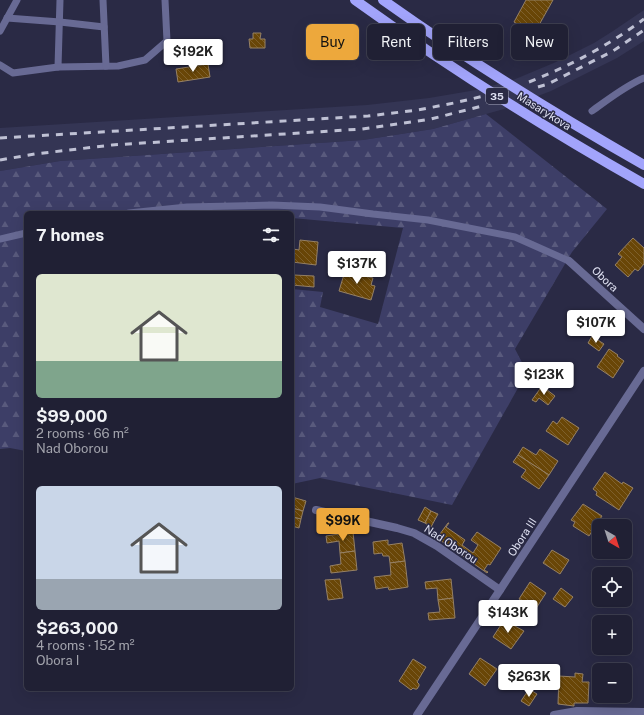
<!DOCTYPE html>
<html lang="en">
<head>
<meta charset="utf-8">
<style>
  body { margin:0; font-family:"Public Sans",sans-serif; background:#28283c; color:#f1f3f6; height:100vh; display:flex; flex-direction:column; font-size:15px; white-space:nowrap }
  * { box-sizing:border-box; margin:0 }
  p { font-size:13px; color:#a2a3ac }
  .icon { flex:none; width:22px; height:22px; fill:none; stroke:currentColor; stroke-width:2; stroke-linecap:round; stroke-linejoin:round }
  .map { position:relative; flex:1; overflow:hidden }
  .panel { position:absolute; left:24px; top:211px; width:270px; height:480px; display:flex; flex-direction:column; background:#202034; border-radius:6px; box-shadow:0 4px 16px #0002,0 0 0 1px #3d3e4f }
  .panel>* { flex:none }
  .top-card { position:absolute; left:306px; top:24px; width:278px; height:36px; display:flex; gap:8px }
  .needle { width:26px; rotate:141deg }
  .controls { position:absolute; left:592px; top:519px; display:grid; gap:8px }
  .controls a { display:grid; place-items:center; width:40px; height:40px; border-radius:6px; background:#202034; box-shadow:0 4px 16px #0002,0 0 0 1px #3d3e4f; font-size:20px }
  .price { position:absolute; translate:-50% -34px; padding:0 9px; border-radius:4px; background:#fff; color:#222; font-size:13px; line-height:26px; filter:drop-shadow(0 1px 2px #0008) }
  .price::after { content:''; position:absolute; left:50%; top:24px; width:12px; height:9px; margin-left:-6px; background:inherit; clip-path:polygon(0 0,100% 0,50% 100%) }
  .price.on { background:#eda83c; color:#111 }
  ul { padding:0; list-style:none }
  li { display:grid; align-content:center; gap:8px; height:212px; padding:0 12px }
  li span { display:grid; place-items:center; height:124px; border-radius:6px; color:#555 }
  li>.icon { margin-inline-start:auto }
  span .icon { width:72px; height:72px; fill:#fffc; stroke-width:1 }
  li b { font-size:17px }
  h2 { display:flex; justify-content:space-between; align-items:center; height:48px; padding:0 12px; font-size:17px }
  .pill { padding:0 14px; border-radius:6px; background:#202034; box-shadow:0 4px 16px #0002,0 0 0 1px #3d3e4f; font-size:14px; line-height:36px }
  .pill.on { background:#eda83c; color:#111 }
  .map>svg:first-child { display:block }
  .built { fill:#343554 }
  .forest { fill:url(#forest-firs) }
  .building { fill:url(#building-back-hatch); stroke:#968165 }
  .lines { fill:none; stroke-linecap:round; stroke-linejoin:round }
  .lane { stroke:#686a94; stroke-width:7 }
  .street { stroke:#686a94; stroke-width:8 }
  .rail { stroke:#bfc1d4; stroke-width:3; stroke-dasharray:7 7; stroke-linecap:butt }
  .primary-bridge { stroke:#a2a4fb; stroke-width:10 }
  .labels { text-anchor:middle; stroke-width:3; stroke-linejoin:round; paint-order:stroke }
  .shield { fill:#2a2a45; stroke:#a9abbf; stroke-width:1 }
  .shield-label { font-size:10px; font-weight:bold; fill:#e0e2f3 }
  .street-label { font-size:11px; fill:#e0e2f3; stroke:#2a2a45 }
</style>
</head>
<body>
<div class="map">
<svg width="644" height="715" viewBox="0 0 644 715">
  <defs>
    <pattern id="forest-firs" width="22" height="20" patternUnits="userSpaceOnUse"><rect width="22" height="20" fill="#3d3e67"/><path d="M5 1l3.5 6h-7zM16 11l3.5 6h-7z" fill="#595a7d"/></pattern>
    <pattern id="building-back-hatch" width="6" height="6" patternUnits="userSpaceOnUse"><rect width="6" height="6" fill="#694607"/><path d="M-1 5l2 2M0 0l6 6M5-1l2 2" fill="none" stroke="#7e602c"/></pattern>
  </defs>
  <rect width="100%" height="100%" fill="#2a2a45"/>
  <path class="built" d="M644,10V41L617,58L551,91L504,109L433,129L363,140L60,161L0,171V128L367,105L429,98L476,90L513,80L556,62L594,43L613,31Z"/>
  <path class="forest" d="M486,114L607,209L572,252L515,349L527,372L452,505L320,478L292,484V289L323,292L320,307L378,324L403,228L292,218V213H26V451L10,448L0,449V171L60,161L363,140L433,129Z"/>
  <g class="building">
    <path d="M526,0H553L534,34L514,22Z"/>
    <path d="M253,33H261L260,39H265V48H250L249,39H253Z"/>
    <path d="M208,64L210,77L178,82L176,69Z"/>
    <path d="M633,238L644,248V264L638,271L635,269L628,277L615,265L622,257L618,254Z"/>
    <path d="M300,240L318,242L316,265L292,262L293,249L299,250Z"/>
    <path d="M345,271L373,278L371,285L375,286L371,300L339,291Z"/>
    <path d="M292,273L294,275L314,276V287L292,285Z"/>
    <path d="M592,336L604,344L599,351L588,343Z"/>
    <path d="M609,349L618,355L617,356L624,361L613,378L597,367Z"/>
    <path d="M542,386L555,396L548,405L539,398L536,402L532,400Z"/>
    <path d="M562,417L579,428L568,445L546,431L553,421L557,424Z"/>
    <path d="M523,447L536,455L540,449L558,461L549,475L518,455Z"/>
    <path d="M518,455L549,475L539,489L521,477L526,470L513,462Z"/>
    <path d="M605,472L622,484L623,482L633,488L619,510L596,495L597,492L593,489Z"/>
    <path d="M292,497L306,501L303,511L292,508Z"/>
    <path d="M583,504L602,516L589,536L573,526L575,522L571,520Z"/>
    <path d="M425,507L431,511L425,523L418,520Z"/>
    <path d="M292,508L303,511L301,519L292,517Z"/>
    <path d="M431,511L438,514L431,527L425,523Z"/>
    <path d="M292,517L301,519L299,528L292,526Z"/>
    <path d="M448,523H449L446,527L465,540L462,545L473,553L478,545L471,540L477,532L501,548L490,565L488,564L484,570L488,572L487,573L437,538Z"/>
    <path d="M353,532L355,551L340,553L339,541L327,543L326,536Z"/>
    <path d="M388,540V545L402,543L405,561L390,563L389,556H383L382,553L374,554L373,542Z"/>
    <path d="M552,550L569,560L560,574L543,563Z"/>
    <path d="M355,551L357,570L331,573L330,566L341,564L340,553Z"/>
    <path d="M405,561L408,587L389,590L388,587L376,589L374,577L391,575L390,563Z"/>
    <path d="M340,579L343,598L328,600L325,580Z"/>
    <path d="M451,579L453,598L438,600L437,588L426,589L425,582Z"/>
    <path d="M530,582L546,593L535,610L519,599Z"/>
    <path d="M561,588L573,597L565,607L553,599Z"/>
    <path d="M453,598L455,618L429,620L428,613L440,612L438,600Z"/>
    <path d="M504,620L524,631L511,649L493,637Z"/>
    <path d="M480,658L497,669L485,686L469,674Z"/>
    <path d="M413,659L426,667L417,682L419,684V686L417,689H415L413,688L411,690L399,681Z"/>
    <path d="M575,673L583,674L582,682H589L588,703H574V706L558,704L559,676L575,677Z"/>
    <path d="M529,689L537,694L529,706L521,701Z"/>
  </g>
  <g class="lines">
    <g class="lane">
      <path d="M60,0L58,67L118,66L145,60L167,41L165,0"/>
      <path d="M103,0L106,66"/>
      <path d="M7,18L60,22L104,27"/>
      <path d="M0,31L17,0"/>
      <path d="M0,65L13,73L58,67"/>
      <path d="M592,111C609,99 625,86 644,78"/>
      <path d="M129,213L187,207L272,205L320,207L373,214L428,220L515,237L569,261"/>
      <path d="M0,239L26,233"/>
    </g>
    <g class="street">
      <path d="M569,261L644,329"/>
      <path d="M316,510L397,528L414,533L437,546L500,590"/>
      <path d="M417,715L500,590L644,371"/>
      <path d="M554,715L577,711L644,712"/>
    </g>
    <g class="rail">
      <path d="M529,82C570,66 609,45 644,19"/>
      <path d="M538,87L548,84L613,51L644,30"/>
      <path d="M0,138L368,116L418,110L454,103L484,96"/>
      <path d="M0,160L35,154L112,145L362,129L431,119L486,105"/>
    </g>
    <g class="primary-bridge">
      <path d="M355,0C448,67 545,128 644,184"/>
      <path d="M383,0C467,60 555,114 644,165"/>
    </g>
  </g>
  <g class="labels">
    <rect class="shield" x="486" y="88" width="22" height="16" rx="3"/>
    <g class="shield-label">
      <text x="497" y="100">35</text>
    </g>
    <g class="street-label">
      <text transform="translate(544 111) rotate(32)" y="4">Masarykova</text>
      <text transform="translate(605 279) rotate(43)" y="4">Obora</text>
      <text transform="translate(522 537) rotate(-57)" y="4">Obora III</text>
      <text transform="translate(451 544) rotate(33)" y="4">Nad Oborou</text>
    </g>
  </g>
</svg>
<div class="controls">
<a><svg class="needle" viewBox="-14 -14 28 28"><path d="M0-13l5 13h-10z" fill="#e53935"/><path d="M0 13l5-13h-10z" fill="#a2a3ac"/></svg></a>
<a><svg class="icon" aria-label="locate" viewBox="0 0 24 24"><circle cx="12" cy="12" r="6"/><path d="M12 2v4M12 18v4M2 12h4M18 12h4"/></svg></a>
<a>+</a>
<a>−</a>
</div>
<b class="price" style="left:193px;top:73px">$192K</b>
<b class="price" style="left:357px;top:285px">$137K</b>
<b class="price" style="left:596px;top:344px">$107K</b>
<b class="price" style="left:544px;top:396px">$123K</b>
<b class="price on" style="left:343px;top:542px">$99K</b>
<b class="price" style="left:508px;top:634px">$143K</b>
<b class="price" style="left:529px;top:698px">$263K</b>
<div class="top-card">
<a class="pill on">Buy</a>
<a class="pill">Rent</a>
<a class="pill">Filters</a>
<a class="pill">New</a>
</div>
<section class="panel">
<h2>7 homes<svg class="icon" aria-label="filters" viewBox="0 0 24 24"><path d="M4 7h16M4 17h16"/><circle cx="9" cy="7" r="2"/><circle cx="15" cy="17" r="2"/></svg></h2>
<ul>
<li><span style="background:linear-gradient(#dfe7d0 70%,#7fa58c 0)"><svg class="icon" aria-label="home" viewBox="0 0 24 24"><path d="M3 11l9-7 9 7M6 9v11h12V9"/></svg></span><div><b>$99,000</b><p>2 rooms · 66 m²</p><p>Nad Oborou</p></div></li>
<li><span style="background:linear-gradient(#c9d6e8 75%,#9aa5b1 0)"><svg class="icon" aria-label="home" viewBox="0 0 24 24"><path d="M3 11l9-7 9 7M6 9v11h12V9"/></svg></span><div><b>$263,000</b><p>4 rooms · 152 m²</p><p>Obora I</p></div></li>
</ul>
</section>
</div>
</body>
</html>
